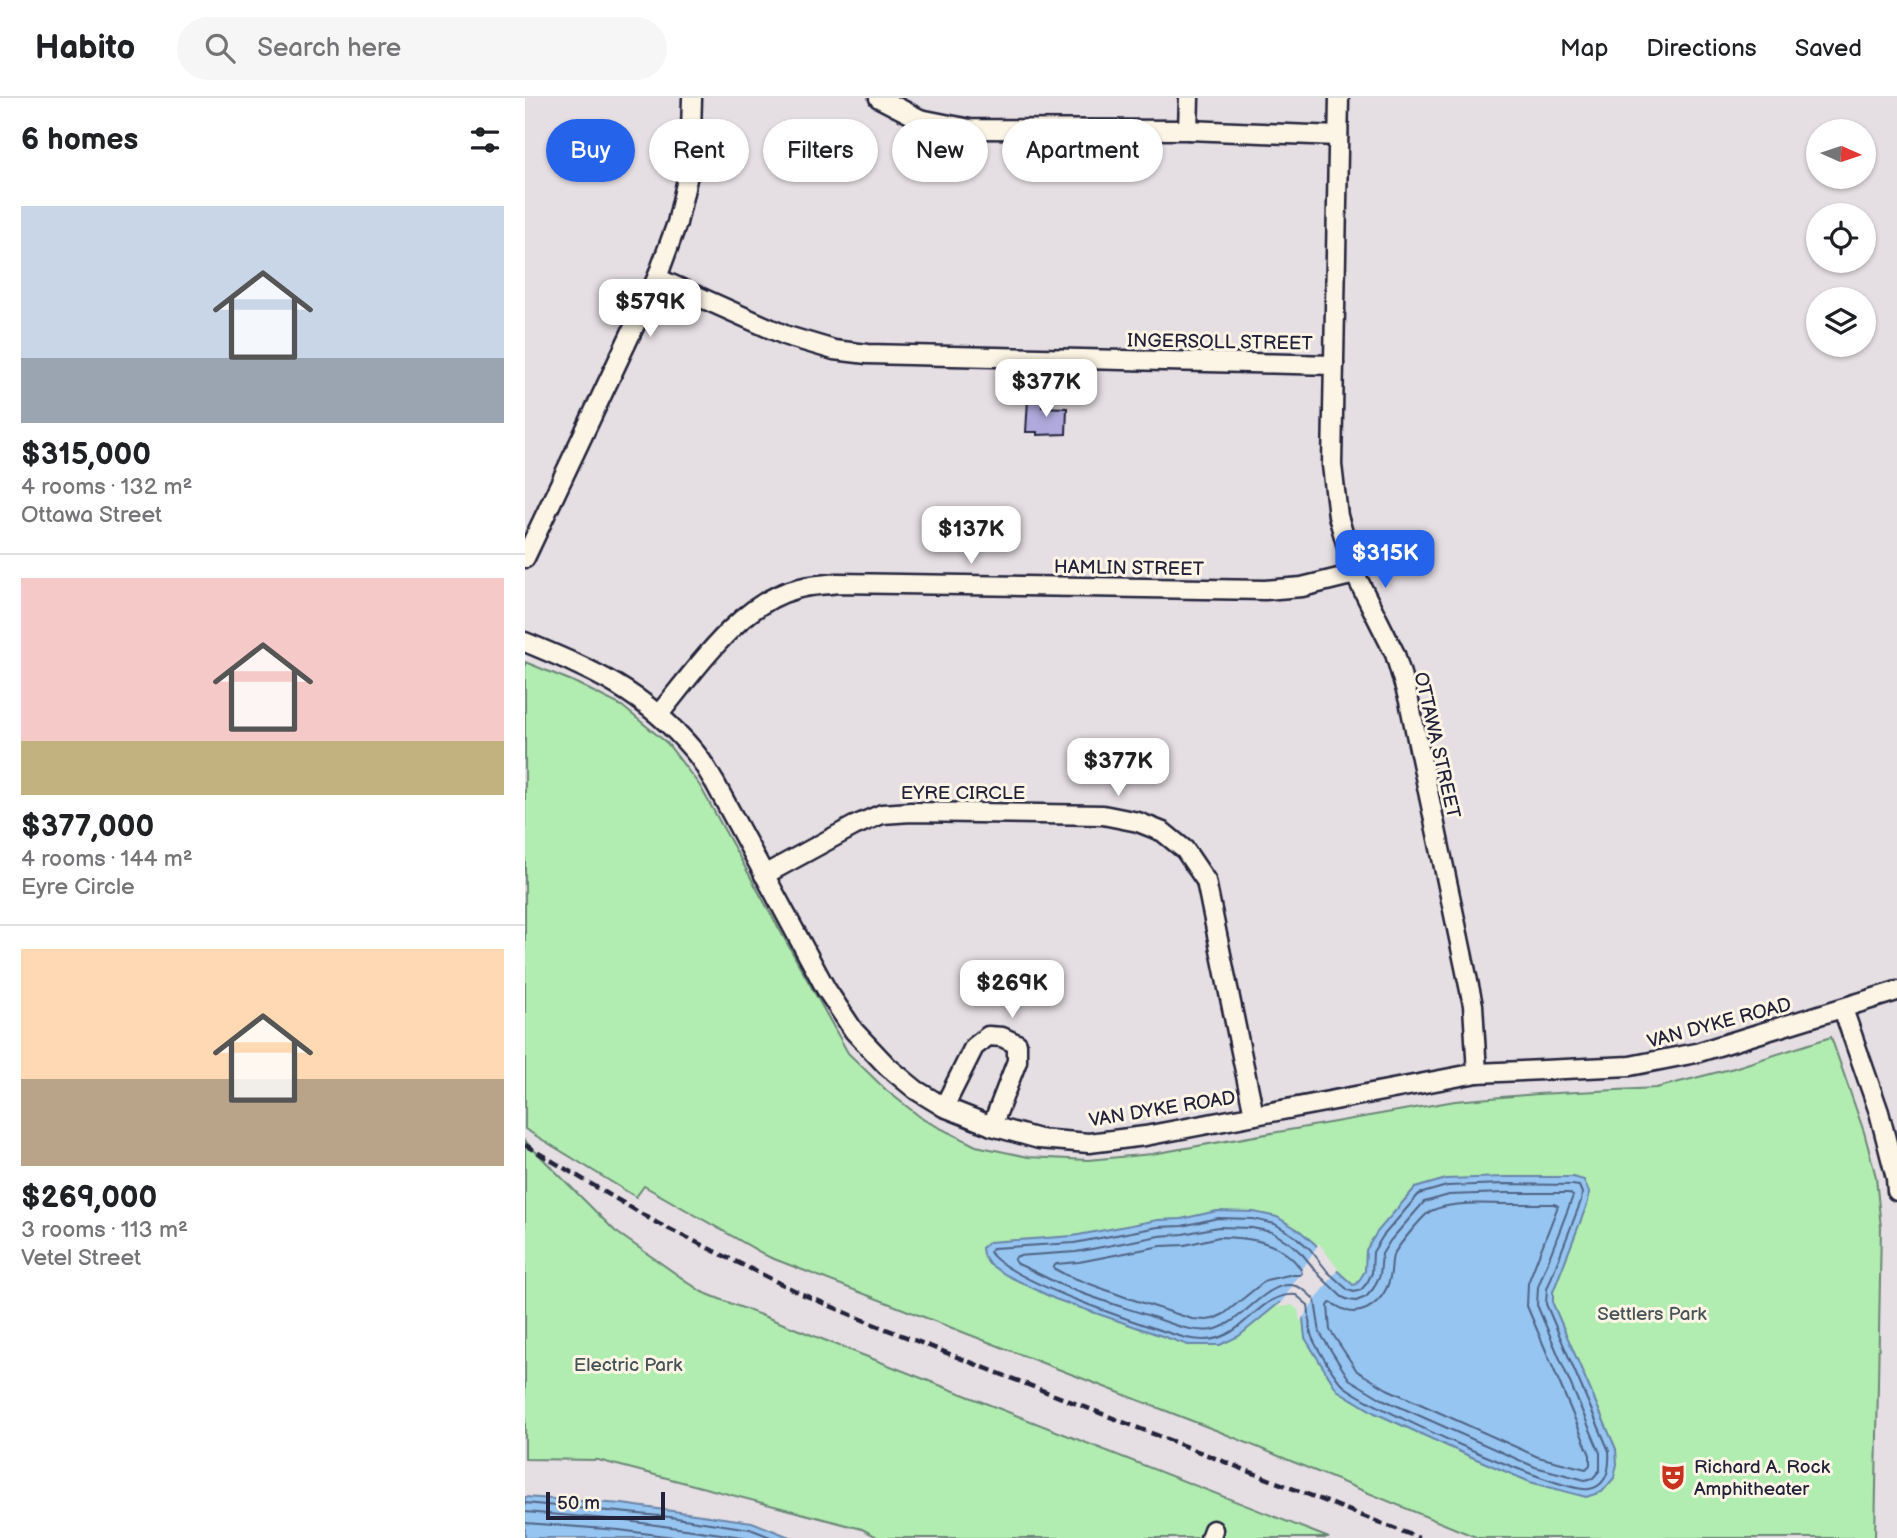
<!DOCTYPE html>
<html lang="en">
<head>
<meta charset="utf-8">
<style>
  body { margin:0; font-family:"Balsamiq Sans",sans-serif; background:#f6f6f6; color:#202124; height:100vh; display:flex; flex-direction:column; font-size:26px; white-space:nowrap }
  * { box-sizing:border-box; margin:0 }
  p { font-size:23px; color:#757577 }
  .icon { flex:none; width:38px; height:38px; fill:none; stroke:currentColor; stroke-width:2; stroke-linecap:round; stroke-linejoin:round }
  .map { position:relative; flex:1; overflow:hidden }
  .side { display:flex; flex-direction:column; background:#fff; width:525px }
  .side>* { flex:none }
  .hud { position:absolute; left:21px; top:21px; width:665px; height:63px; display:flex; gap:14px }
  .needle { width:46px; rotate:93deg }
  .controls { position:absolute; left:1281px; top:21px; display:grid; gap:14px }
  .controls a { display:grid; place-items:center; width:70px; height:70px; border-radius:50%; background:#fff; box-shadow:0 2px 5px #0004; font-size:35px }
  .scale { position:absolute; left:21px; bottom:18px; width:119px; box-sizing:border-box; padding-left:7px; border:4px solid #22223b; border-top:0; font-size:19px; line-height:24px; white-space:nowrap; color:#22223b; -webkit-text-stroke:5px #fcf5e5; paint-order:stroke }
  .price { position:absolute; translate:-50% -60px; padding:0 16px; border-radius:14px; background:#fff; color:#222; font-size:23px; line-height:46px; filter:drop-shadow(0 2px 4px #0008) }
  .price::after { content:''; position:absolute; left:50%; top:42px; width:21px; height:16px; margin-left:-10px; background:inherit; clip-path:polygon(0 0,100% 0,50% 100%) }
  .price.active { background:#2563eb; color:#fff }
  ul { padding:0; list-style:none }
  li { display:grid; align-content:center; gap:14px; height:371px; padding:0 21px }
  li+li { border-top:2px solid #e0e0e0 }
  li span { display:grid; place-items:center; height:217px; border-radius:0px; color:#555 }
  li>.icon { margin-inline-start:auto }
  span .icon { width:126px; height:126px; fill:#fffc; stroke-width:1 }
  li b { font-size:30px }
  h2 { display:flex; justify-content:space-between; align-items:center; height:84px; padding:0 21px; font-size:30px }
  .tag { padding:0 24px; border-radius:32px; background:#fff; box-shadow:0 2px 5px #0004; font-size:24px; line-height:63px }
  .tag.active { background:#2563eb; color:#fff }
  header { display:flex; align-items:center; gap:42px; box-sizing:border-box; height:98px; padding:0 35px; background:#fff; border-bottom:2px solid #e0e0e0 }
  header strong { font-size:33px }
  nav { display:flex; gap:38px; margin-inline-start:auto; font-size:24px }
  .search { width:490px; height:63px; background:#f6f6f6; display:flex; align-items:center; gap:18px; box-sizing:border-box; padding:0 24px; border-radius:38px; color:#757577; font-size:26px }
  main { display:flex; flex:1; min-height:0 }
  .map>svg:first-child { display:block }
  .green { fill:#b1ecb1; stroke:#6a8776; stroke-width:2 }
  .water { fill:#96c5f1; stroke:#6884a8; stroke-width:2 }
  .pier { fill:#e5dee2 }
  .lines { fill:none; stroke-linecap:round; stroke-linejoin:round }
  .shore { stroke:#506384; stroke-width:2 }
  .building { fill:#b0aadc; stroke:#22223b; stroke-width:2 }
  .minor-casing { stroke:#22223b; stroke-width:23 }
  .minor { stroke:#fcf5e5; stroke-width:18 }
  .rail { stroke:#22223b; stroke-width:4.5; stroke-dasharray:10 5; stroke-linecap:butt }
  .labels { text-anchor:middle; stroke-width:6; stroke-linejoin:round; paint-order:stroke }
  .street-label { font-size:19px; fill:#22223b; stroke:#fcf5e5 }
  .park-label { font-size:19px; fill:#465458; stroke:#fcf5e5 }
  .poi-label { font-size:19px; fill:#22223b; stroke:#fcf5e5; text-anchor:start }
</style>
</head>
<body>
<header>
<strong>Habito</strong>
<div class="search"><svg class="icon" aria-label="search" viewBox="0 0 24 24"><circle cx="10" cy="10" r="6"/><path d="M15 15l6 6"/></svg>Search here</div>
<nav><a>Map</a><a>Directions</a><a>Saved</a></nav>
</header>
<main>
<section class="side">
<h2>6 homes<svg class="icon" aria-label="filters" viewBox="0 0 24 24"><path d="M4 7h16M4 17h16"/><circle cx="9" cy="7" r="2"/><circle cx="15" cy="17" r="2"/></svg></h2>
<ul>
<li><span style="background:linear-gradient(#c9d6e8 70%,#9aa5b1 0)"><svg class="icon" aria-label="home" viewBox="0 0 24 24"><path d="M3 11l9-7 9 7M6 9v11h12V9"/></svg></span><div><b>$315,000</b><p>4 rooms · 132 m²</p><p>Ottawa Street</p></div></li>
<li><span style="background:linear-gradient(#f6c9c9 75%,#c2b280 0)"><svg class="icon" aria-label="home" viewBox="0 0 24 24"><path d="M3 11l9-7 9 7M6 9v11h12V9"/></svg></span><div><b>$377,000</b><p>4 rooms · 144 m²</p><p>Eyre Circle</p></div></li>
<li><span style="background:linear-gradient(#ffd9b3 60%,#b9a48a 0)"><svg class="icon" aria-label="home" viewBox="0 0 24 24"><path d="M3 11l9-7 9 7M6 9v11h12V9"/></svg></span><div><b>$269,000</b><p>3 rooms · 113 m²</p><p>Vetel Street</p></div></li>
</ul>
</section>
<div class="map">
<svg width="1372" height="1440" viewBox="0 0 1372 1440">
  <rect width="100%" height="100%" fill="#e5dee2"/>
  <filter id="ink" filterUnits="userSpaceOnUse"><feTurbulence type="fractalNoise" baseFrequency=".0143" numOctaves="2"/><feDisplacementMap in="SourceGraphic" scale="14" xChannelSelector="R" yChannelSelector="G"/><feConvolveMatrix kernelMatrix="1 2 1 2 8 2 1 2 1" color-interpolation-filters="sRGB"/></filter>
  <g filter="url(#ink)">
    <g class="green">
      <path d="M0,564L47,583L97,608L142,645L175,688L323,955L361,992L399,1022L451,1048L503,1059L563,1062L627,1056L930,1003L1013,996L1131,990L1209,970L1306,939L1339,1034L1351,1079L1356,1130L1350,1440H953L693,1333L244,1159L119,1088L111,1099L0,1031Z"/>
      <path d="M0,1043L90,1133L177,1194L804,1440H354L337,1431L73,1362L0,1361Z"/>
    </g>
    <g class="water">
      <path d="M980,1079H1048L1059,1082L1064,1094L1063,1104L1028,1194V1206L1091,1351L1092,1366L1089,1380L1077,1394L1061,1399L1005,1384L942,1357L850,1315L812,1292L780,1240L777,1210L769,1203L754,1205L714,1238L695,1247H663L530,1201L481,1177L464,1166L458,1157L457,1150L464,1144L548,1138L633,1122L656,1121L692,1113L729,1114L752,1119L775,1133L790,1146L807,1168L828,1187L832,1186L840,1173L841,1152L852,1134L890,1090L921,1081Z"/>
      <path d="M0,1399L97,1406L227,1424L267,1440H0Z"/>
    </g>
    <path class="pier" d="M794,1145L813,1171L775,1224L773,1212L767,1207L753,1210Z"/>
    <g class="lines">
      <g class="shore">
        <path d="M980,1086L1047,1087L1054,1088L1057,1095L1056,1103L1022,1191L1021,1206L1084,1353C1085,1368 1083,1388 1064,1391C1035,1395 845,1310 819,1288C812,1283 790,1247 787,1239C783,1229 785,1217 783,1207L771,1197C738,1194 723,1231 693,1240C684,1243 670,1242 661,1240C625,1230 482,1182 465,1154L468,1150L549,1145L633,1129L657,1128L693,1120L728,1121L750,1126L771,1139L785,1151L803,1174L823,1192L829,1194L836,1192L842,1185L847,1175L848,1154L858,1138L894,1096L922,1088Z"/>
        <path d="M980,1095H1044L1048,1098L1013,1189L1012,1207L1075,1355V1372L1068,1380L1060,1382L1010,1369L857,1301L824,1281L795,1235L790,1203C754,1156 722,1227 687,1232C666,1235 645,1225 625,1218C595,1208 563,1199 534,1186C520,1179 506,1172 491,1165L489,1162L492,1158L551,1154L634,1138L658,1136L693,1129L727,1130L747,1134L766,1146L778,1157L796,1179L817,1199L824,1202L831,1203L841,1199L848,1191L855,1177L857,1156L865,1143L899,1104L924,1097Z"/>
        <path d="M981,1106H1029L1033,1108L1003,1185L1002,1208L1065,1357V1367L1061,1371L1013,1359L862,1291L832,1273L805,1232L803,1208L805,1205C813,1207 819,1214 829,1214C848,1213 862,1196 865,1179C867,1172 866,1164 868,1158C872,1149 899,1116 906,1113C925,1103 959,1106 981,1106Z"/>
        <path d="M694,1139C720,1140 743,1141 764,1158C770,1163 775,1168 777,1175L775,1177H764L741,1182L699,1216L688,1221L681,1222L667,1221L600,1199L541,1177L528,1170L531,1166L554,1164L636,1148L660,1147Z"/>
        <path d="M0,1405L145,1419L225,1431L248,1440"/>
        <path d="M0,1414L95,1422L225,1440"/>
        <path d="M0,1425L94,1432L156,1440"/>
      </g>
    </g>
    <path class="building" d="M503,301H518L517,309L542,310L541,336L512,337V334H501Z"/>
    <g class="lines">
      <defs>
        <g id="minor">
          <path d="M354,0L395,21L445,31L663,32L813,38"/>
          <path d="M814,0L807,367L813,418L830,476L870,556L884,603L948,907L952,975"/>
          <path d="M663,32L664,0"/>
          <path d="M132,180L262,238L309,252L342,256L809,267"/>
          <path d="M0,460L132,180L152,125L165,68L167,0"/>
          <path d="M0,544C70,573 119,594 169,653C177,662 183,674 190,685L301,891L329,933L362,968L391,992L419,1009L467,1028L514,1041L564,1045L620,1038L952,975L1105,968L1171,955L1372,893"/>
          <path d="M134,616C170,573 214,505 271,491C284,487 299,487 313,485L740,492L777,489L830,476"/>
          <path d="M239,777L329,728L357,716L386,714L578,717L613,724L638,734L660,752L681,783L729,1017"/>
          <path d="M1318,911L1354,1014L1371,1080L1372,1093"/>
          <path d="M419,1009L449,949L463,938L477,939L492,946V963L467,1028"/>
          <path d="M685,1440L688,1432"/>
        </g>
      </defs>
      <use href="#minor" class="minor-casing"/>
      <use href="#minor" class="minor"/>
      <path class="rail" d="M0,1047L132,1125L277,1196L348,1226L894,1440"/>
    </g>
  </g>
  <defs>
    <symbol id="theatre-bare" viewBox="-9 -9 18 18"><path d="M-5-5.5Q0-4 5-5.5V0Q5 5 0 6Q-5 5-5 0ZM-3.3-2.5H-1v1.5H-3.3ZM1-2.5H3.3v1.5H1ZM-2.8 1Q0 5.5 2.8 1Z" fill="#c8321e" stroke="#fcf5e5" stroke-width="2.5" paint-order="stroke"/></symbol>
  </defs>
  <g fill-rule="evenodd">
    <use href="#theatre-bare" x="1129" y="1360" width="38" height="38"/>
  </g>
  <g class="labels">
    <g class="street-label">
      <text transform="translate(695 243) rotate(1)" y="7">INGERSOLL STREET</text>
      <text transform="translate(604 469) rotate(1)" y="7">HAMLIN STREET</text>
      <text transform="translate(913 647) rotate(77)" y="7">OTTAWA STREET</text>
      <text x="438" y="701">EYRE CIRCLE</text>
      <text transform="translate(1194 924) rotate(-15)" y="7">VAN DYKE ROAD</text>
      <text transform="translate(637 1010) rotate(-9)" y="7">VAN DYKE ROAD</text>
    </g>
    <g class="park-label">
      <text x="1127" y="1222">Settlers Park</text>
      <text x="103" y="1273">Electric Park</text>
    </g>
    <g class="poi-label">
      <text x="1169" y="1375">Richard A. Rock<tspan x="1169" dy="22">Amphitheater</tspan></text>
    </g>
  </g>
</svg>
<div class="controls">
<a><svg class="needle" viewBox="-14 -14 28 28"><path d="M0-13l5 13h-10z" fill="#e53935"/><path d="M0 13l5-13h-10z" fill="#757577"/></svg></a>
<a><svg class="icon" aria-label="locate" viewBox="0 0 24 24"><circle cx="12" cy="12" r="6"/><path d="M12 2v4M12 18v4M2 12h4M18 12h4"/></svg></a>
<a><svg class="icon" aria-label="layers" viewBox="0 0 24 24"><path d="M12 4l9 5-9 5-9-5zM3 14l9 5 9-5"/></svg></a>
</div>
<div class="scale">50 m</div>
<b class="price" style="left:125px;top:241px">$579K</b>
<b class="price" style="left:521px;top:321px">$377K</b>
<b class="price" style="left:446px;top:468px">$137K</b>
<b class="price active" style="left:860px;top:492px">$315K</b>
<b class="price" style="left:593px;top:700px">$377K</b>
<b class="price" style="left:487px;top:922px">$269K</b>
<div class="hud">
<a class="tag active">Buy</a>
<a class="tag">Rent</a>
<a class="tag">Filters</a>
<a class="tag">New</a>
<a class="tag">Apartment</a>
</div>
</div>
</main>
</body>
</html>
